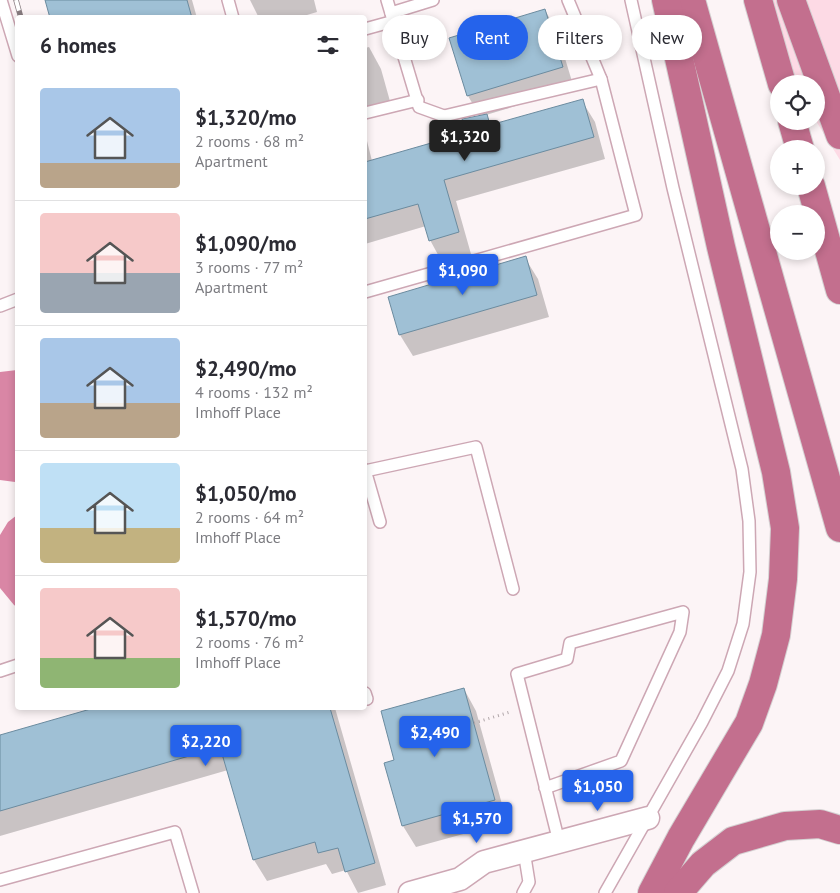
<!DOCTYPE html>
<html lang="en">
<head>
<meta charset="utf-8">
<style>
  body { margin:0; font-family:"PT Sans",sans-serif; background:#f7f7f7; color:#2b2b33; height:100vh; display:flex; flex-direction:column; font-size:19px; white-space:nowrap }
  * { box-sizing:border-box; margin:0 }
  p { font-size:16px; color:#7c7c81 }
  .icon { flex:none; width:28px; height:28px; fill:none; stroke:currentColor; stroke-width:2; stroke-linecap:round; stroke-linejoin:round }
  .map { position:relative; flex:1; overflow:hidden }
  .side { position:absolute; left:15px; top:15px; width:352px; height:695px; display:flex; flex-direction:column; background:#fff; border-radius:5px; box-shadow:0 2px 8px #0003 }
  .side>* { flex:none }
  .hud { position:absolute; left:382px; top:15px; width:382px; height:45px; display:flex; gap:10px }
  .buttons { position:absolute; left:770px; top:75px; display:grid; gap:10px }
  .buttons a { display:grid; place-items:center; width:55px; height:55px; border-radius:50%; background:#fff; box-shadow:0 2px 8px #0003; font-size:25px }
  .price { position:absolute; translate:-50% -42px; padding:0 11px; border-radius:5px; background:#2563eb; color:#fff; font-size:16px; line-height:32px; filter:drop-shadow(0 1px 2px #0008) }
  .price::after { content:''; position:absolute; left:50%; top:30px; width:15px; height:11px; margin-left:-8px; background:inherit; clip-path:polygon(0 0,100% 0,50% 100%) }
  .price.on { background:#222; color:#fff }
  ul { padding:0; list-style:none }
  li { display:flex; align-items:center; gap:15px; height:125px; padding:0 25px }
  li+li { border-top:1px solid #e1e1e2 }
  li span { display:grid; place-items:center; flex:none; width:140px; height:100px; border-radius:5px; color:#555 }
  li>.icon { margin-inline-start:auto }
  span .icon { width:60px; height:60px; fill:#fffc; stroke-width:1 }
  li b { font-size:21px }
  h2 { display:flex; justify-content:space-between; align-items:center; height:60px; padding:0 25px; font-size:21px }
  .pill { padding:0 18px; border-radius:22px; background:#fff; box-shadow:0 2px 8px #0003; font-size:18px; line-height:45px }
  .pill.on { background:#2563eb; color:#fff }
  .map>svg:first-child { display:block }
  .green { fill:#fddae5 }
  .water { fill:#d986a5 }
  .shadow { fill:#0003 }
  .building { fill:#9fc0d5; stroke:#6b8b9f }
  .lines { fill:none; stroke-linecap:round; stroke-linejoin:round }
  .service-casing { stroke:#cda7b4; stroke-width:14 }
  .minor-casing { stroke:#cda7b4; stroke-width:25 }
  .motorway-casing { stroke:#d4d1d2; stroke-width:30 }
  .path { stroke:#b1a7aa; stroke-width:3; stroke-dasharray:1 4; stroke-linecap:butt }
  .service { stroke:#fff; stroke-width:11 }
  .minor { stroke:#fff; stroke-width:22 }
  .motorway { stroke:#c36f8e; stroke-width:28 }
  .rail-casing { stroke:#877b7f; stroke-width:5.5 }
  .rail { stroke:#fff; stroke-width:4; stroke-dasharray:11; stroke-linecap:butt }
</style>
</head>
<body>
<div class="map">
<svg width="840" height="893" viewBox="0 0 840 893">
  <rect width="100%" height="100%" fill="#fcf4f6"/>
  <path class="green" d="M759,0H840V160L816,121V84H794Z"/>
  <g class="water">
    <path d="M17,370L18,481L15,482L0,480V372Z"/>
    <path d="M17,515V607L14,605L0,588V535L8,522Z"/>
  </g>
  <g class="shadow">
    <path d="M47,0H192L197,18H52Z"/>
    <path d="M250,0H314L317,12L297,18H259Z"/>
    <path d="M545,10L557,32L574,88L486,115L493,126L582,101L595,122L605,159L456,201L471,254L442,262L430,240L426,226L365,244V133L372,161L468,134L480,116L468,96Z"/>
    <path d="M369,47L381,69L393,112L365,119V48Z"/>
    <path d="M525,258L538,279L549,317L413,356L400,335L390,298Z"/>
    <path d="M464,689L476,711L507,822L416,847L403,826L386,764L396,761Z"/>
    <path d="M99,708H335L386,885L358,893L346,870L332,874L326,864L267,881L254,860L228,770L0,836V736Z"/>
  </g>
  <g class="building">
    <path d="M45,0H187L192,18H50Z"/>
    <path d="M545,9L563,67L467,96L449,38Z"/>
    <path d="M583,99L594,137L444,180L459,232L429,241L418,204L365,219V162L466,133L462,119L487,114L490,125Z"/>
    <path d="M526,256L537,295L399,335L388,297Z"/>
    <path d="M464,688L495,800L402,826L384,763L394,760L381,711Z"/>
    <path d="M94,708H330L375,863L345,872L338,848L318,853L315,842L253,860L220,747L0,811V735Z"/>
  </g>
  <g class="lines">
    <defs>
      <g id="service">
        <path d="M1,0L18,56"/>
        <path d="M228,0L233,18"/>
        <path d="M568,0L601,79"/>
        <path d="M391,13L433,0"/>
        <path d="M365,29L394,21"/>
        <path d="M365,113L418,100"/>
        <path d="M365,292L636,215L601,79L444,116L419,107L387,0"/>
        <path d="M0,306L18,299"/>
        <path d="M365,470L380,522"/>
        <path d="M365,471L476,447L513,589"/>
        <path d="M0,671L18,665"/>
        <path d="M365,693L367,699"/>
        <path d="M545,788L621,761L680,632L683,612L570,643L567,659L517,674L559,842"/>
        <path d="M0,880L175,832L193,893"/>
        <path d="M523,893L529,882L524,851"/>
        <path d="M605,893L702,722L728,671L743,624L750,572L749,521L742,469L673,188L631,0"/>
      </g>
      <path id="minor" d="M410,893L460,879L484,862L648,818"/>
      <g id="motorway">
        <path d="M691,0L840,528"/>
        <path d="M758,0L782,84"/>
        <path d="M791,0L840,135"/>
        <path d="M792,121L800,149"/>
        <path d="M811,186L840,290"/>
        <path d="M652,893L681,838L749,723L763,684L776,635L783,579L785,528L776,472L721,247L666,0"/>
        <path d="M678,893L703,864L733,841L785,826L820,824L840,830"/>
      </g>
    </defs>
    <use href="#service" class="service-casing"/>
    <use href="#minor" class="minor-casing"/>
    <use href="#motorway" class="motorway-casing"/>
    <path class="path" d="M474,723L510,712"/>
    <use href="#service" class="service"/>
    <use href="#minor" class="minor"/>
    <use href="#motorway" class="motorway"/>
    <defs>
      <path id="rail" d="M16,0L21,18"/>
    </defs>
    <use href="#rail" class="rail-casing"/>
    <use href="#rail" class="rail"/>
  </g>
</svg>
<div class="buttons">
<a><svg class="icon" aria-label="locate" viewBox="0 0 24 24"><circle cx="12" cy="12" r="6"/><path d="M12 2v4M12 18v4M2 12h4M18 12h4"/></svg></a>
<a>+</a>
<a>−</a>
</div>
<b class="price on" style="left:465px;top:162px">$1,320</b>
<b class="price" style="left:463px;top:296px">$1,090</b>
<b class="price" style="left:435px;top:758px">$2,490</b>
<b class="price" style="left:206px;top:767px">$2,220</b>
<b class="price" style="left:598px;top:812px">$1,050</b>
<b class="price" style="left:477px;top:844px">$1,570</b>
<div class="hud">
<a class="pill">Buy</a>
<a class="pill on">Rent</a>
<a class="pill">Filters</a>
<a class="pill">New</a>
</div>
<section class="side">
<h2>6 homes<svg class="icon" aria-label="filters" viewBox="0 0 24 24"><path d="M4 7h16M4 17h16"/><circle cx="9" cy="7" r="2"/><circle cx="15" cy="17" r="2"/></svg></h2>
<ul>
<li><span style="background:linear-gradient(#a9c7e8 75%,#b9a48a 0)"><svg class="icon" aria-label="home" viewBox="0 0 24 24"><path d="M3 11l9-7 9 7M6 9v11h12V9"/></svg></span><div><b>$1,320/mo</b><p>2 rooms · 68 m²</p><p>Apartment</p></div></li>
<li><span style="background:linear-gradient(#f6c9c9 60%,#9aa5b1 0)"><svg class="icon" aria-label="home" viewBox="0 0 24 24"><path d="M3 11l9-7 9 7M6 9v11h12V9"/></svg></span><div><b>$1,090/mo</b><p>3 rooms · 77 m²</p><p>Apartment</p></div></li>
<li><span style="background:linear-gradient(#a9c7e8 65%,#b9a48a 0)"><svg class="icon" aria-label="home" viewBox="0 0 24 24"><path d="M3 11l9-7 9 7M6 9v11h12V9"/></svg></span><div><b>$2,490/mo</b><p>4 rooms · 132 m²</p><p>Imhoff Place</p></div></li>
<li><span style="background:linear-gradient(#bfe0f5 65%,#c2b280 0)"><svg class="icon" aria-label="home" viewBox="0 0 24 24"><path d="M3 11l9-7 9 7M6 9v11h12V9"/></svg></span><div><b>$1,050/mo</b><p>2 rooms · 64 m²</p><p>Imhoff Place</p></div></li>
<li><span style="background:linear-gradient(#f6c9c9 70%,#8fb573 0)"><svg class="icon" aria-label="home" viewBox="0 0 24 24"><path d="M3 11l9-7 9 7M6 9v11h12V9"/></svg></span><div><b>$1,570/mo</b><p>2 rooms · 76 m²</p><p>Imhoff Place</p></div></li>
</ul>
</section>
</div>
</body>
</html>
